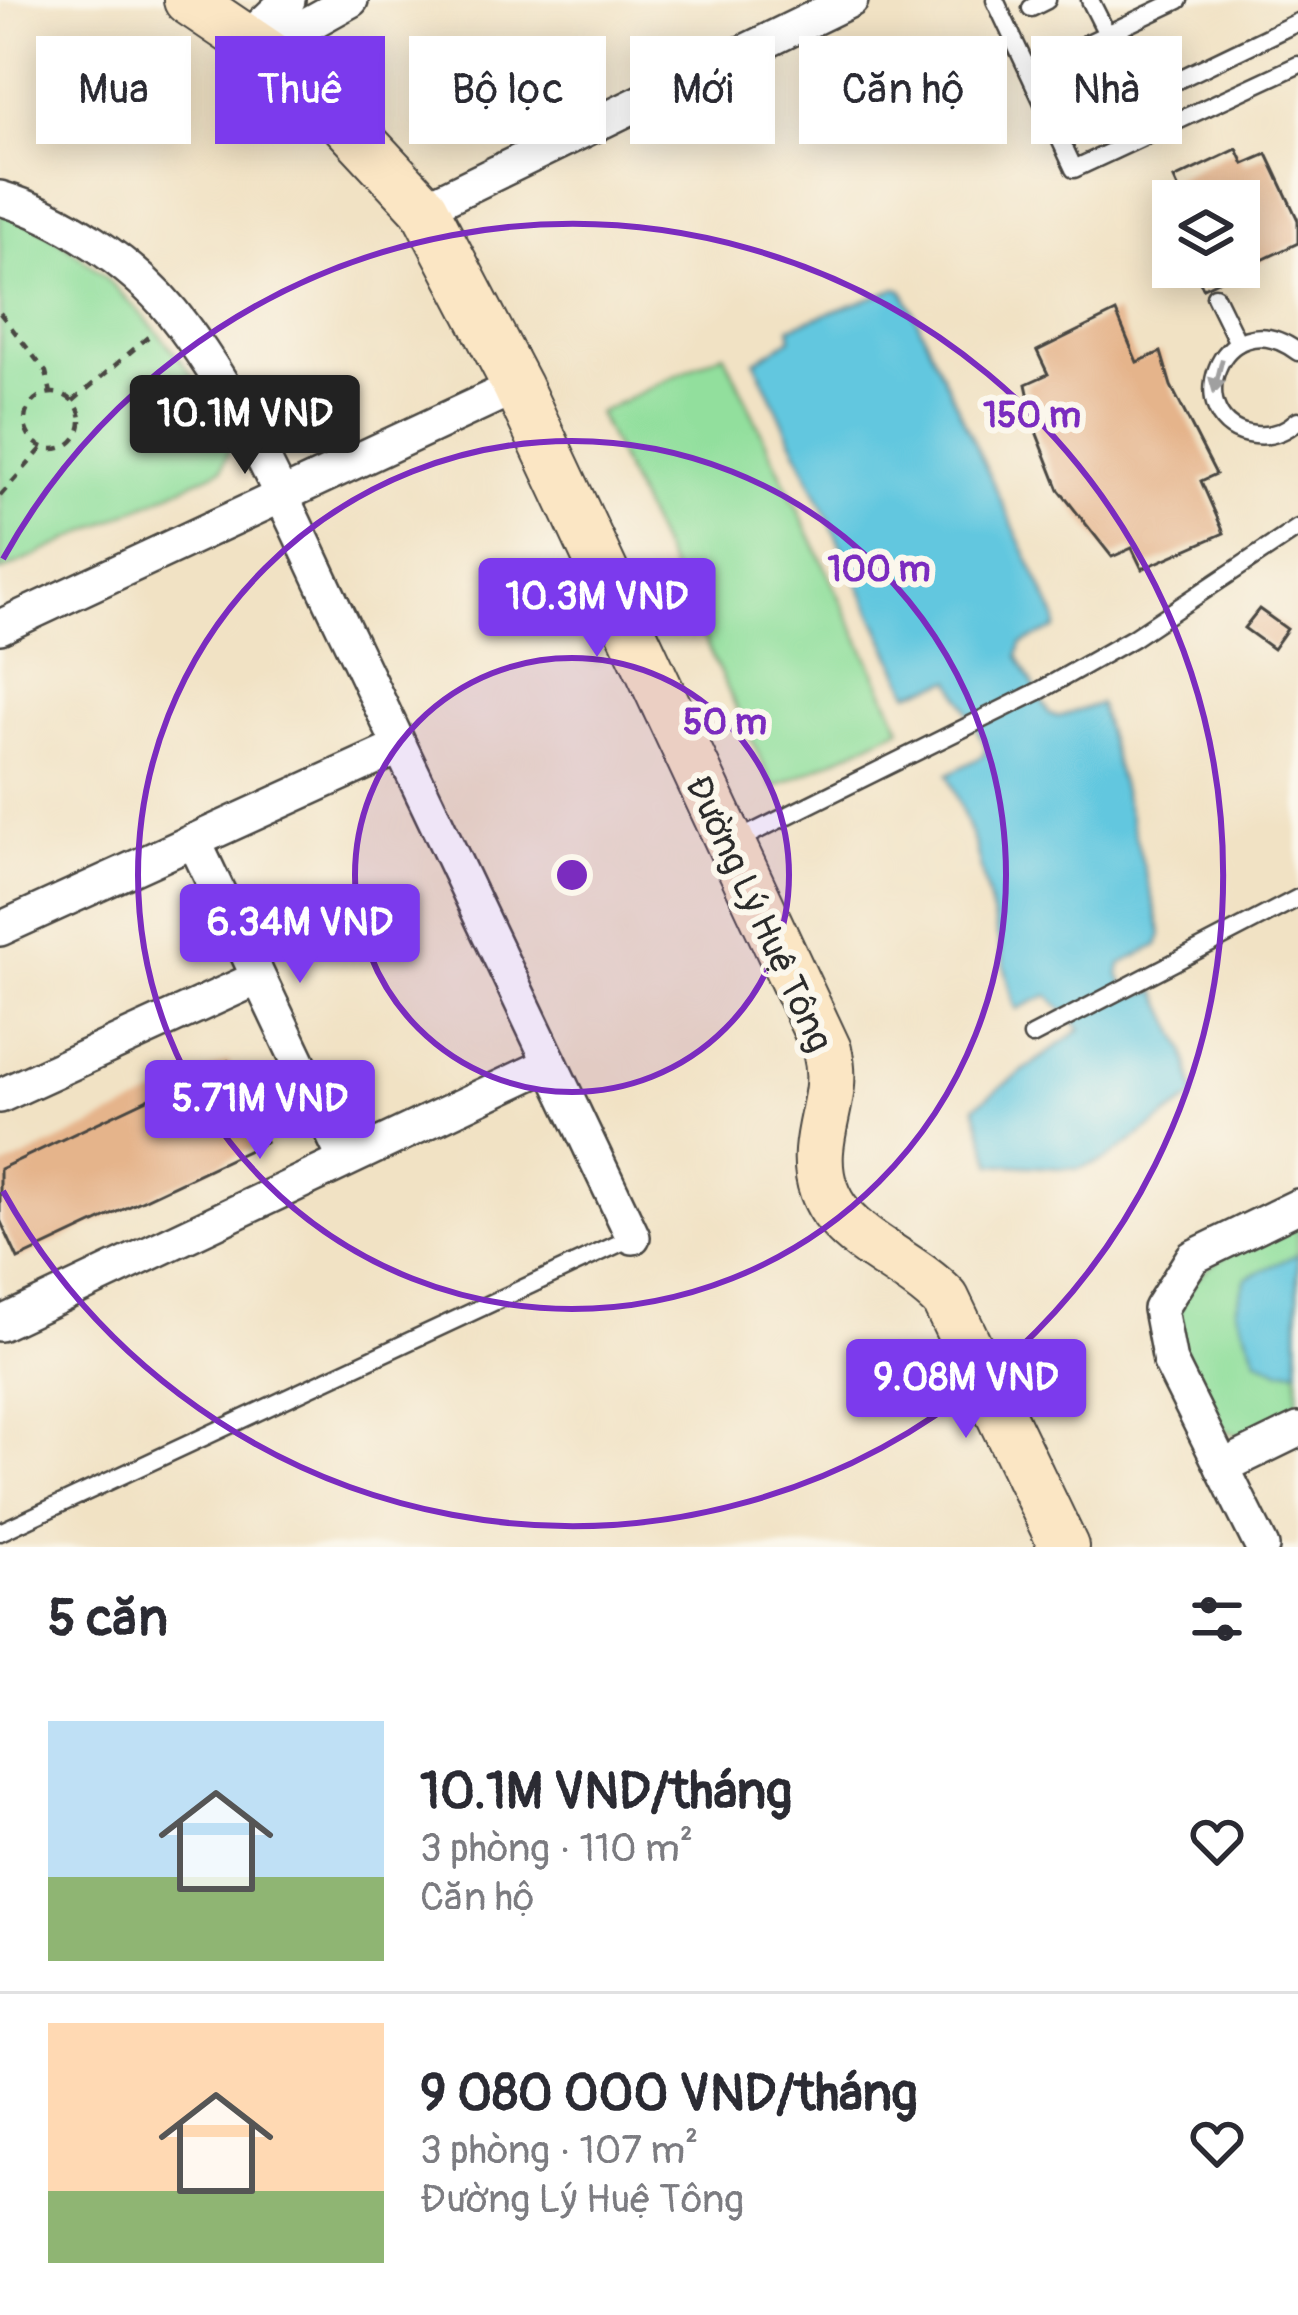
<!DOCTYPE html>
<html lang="vi">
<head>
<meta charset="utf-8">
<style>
  body { margin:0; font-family:Pangolin,sans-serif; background:#f7f7f7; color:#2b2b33; height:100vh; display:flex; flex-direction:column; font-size:45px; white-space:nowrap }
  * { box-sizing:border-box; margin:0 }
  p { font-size:39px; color:#7c7c81 }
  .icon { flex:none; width:66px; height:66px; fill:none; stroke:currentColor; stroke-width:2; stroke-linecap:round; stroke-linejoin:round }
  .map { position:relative; height:1547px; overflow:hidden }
  .panel { display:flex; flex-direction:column; background:#fff; flex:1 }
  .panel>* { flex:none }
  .banner { position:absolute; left:36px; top:36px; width:1227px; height:108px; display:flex; gap:24px }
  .tools { position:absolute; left:1152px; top:180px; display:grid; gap:24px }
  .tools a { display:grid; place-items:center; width:108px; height:108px; border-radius:0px; background:#fff; box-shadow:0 6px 30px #0003; font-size:60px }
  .price { position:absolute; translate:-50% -102px; padding:0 27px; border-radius:12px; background:#7c3aed; color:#fff; font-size:39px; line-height:78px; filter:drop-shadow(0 3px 6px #0008) }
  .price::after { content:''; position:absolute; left:50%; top:72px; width:36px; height:27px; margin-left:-18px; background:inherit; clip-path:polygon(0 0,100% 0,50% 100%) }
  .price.active { background:#222; color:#fff }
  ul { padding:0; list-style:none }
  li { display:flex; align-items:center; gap:36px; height:300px; padding:0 48px }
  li+li { border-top:3px solid #e1e1e2 }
  li span { display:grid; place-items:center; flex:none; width:336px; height:240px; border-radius:0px; color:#555 }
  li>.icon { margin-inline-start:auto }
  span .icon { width:144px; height:144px; fill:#fffc; stroke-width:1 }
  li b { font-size:51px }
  h2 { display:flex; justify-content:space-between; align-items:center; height:144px; padding:0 48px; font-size:51px }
  .chip { padding:0 42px; border-radius:0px; background:#fff; box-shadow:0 6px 30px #0003; font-size:42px; line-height:108px }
  .chip.active { background:#7c3aed; color:#fff }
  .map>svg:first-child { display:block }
  .green { fill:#92df9d; stroke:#5e8564; stroke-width:3 }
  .water { fill:#62c7df; stroke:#467985; stroke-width:3 }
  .building { fill:#e5b48b }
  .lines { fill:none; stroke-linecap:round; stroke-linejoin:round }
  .service-casing { stroke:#494642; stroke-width:21 }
  .minor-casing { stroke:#494642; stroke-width:38 }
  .secondary-casing { stroke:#494642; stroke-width:52 }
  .path { stroke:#494642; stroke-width:4.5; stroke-dasharray:9 9; stroke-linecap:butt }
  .service { stroke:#fff; stroke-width:16 }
  .minor { stroke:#fff; stroke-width:33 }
  .secondary { stroke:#fbe6c4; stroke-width:48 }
  .oneway { fill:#a0a0a0 }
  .ring { fill:none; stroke:#7b2cbf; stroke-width:6 }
  .labels { text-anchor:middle; stroke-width:12; stroke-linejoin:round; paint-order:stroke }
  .street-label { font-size:36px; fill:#2b2b2b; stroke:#fbf7ec }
  .centre { fill:#7b2cbf; stroke:#fbf7ec; stroke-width:6 }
  .ring-label { font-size:36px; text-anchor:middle; font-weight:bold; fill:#7b2cbf; stroke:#fbf7ec; stroke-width:12; stroke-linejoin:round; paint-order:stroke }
</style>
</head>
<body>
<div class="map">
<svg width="1298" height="1547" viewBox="0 0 1298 1547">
  <rect width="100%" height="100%" fill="#fbf7ec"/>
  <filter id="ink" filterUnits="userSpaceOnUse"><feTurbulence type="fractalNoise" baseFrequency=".00833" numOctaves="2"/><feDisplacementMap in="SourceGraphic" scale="24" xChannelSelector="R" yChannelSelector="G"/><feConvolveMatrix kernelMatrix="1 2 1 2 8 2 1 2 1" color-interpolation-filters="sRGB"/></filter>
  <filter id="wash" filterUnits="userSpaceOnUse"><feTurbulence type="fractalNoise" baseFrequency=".004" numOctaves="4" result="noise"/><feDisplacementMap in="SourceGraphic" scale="48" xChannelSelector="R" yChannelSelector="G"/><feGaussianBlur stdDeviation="2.7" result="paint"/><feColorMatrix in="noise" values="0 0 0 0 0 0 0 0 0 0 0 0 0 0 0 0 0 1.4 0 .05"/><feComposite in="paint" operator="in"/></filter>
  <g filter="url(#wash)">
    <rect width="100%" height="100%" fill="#f1e2c4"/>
    <g class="green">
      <path d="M0,208C79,233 199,366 232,441L222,469L0,572Z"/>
      <path d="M724,353L901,728L774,788L598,413Z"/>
      <path d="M1298,1221V1412L1244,1437L1218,1428C1206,1405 1186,1378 1180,1352C1159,1272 1240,1248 1298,1221Z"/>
    </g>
    <g class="water">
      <path d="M897,288L903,290L1056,618V628L1021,644L1018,656L1049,714L1058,717L1099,704L1162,934L1158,945L1121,964L1119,975L1130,996L1157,991L1185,1050L1195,1096L1107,1159L1078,1169L992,1164L975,1106L1081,1029L1048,995L1017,1009L1014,1004L975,845L948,774L983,756L986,747L952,680L909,693L755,361L791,339L790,327Z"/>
      <path d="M1298,1254V1370H1280L1257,1359L1236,1308L1246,1278Z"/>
    </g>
    <g id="blocks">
      <g class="building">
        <path d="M1237,149L1244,164L1267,154L1298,220V243L1203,288L1193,267H1239V201H1173V225L1162,201L1180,192L1174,179Z"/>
        <path d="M1116,312L1137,362L1161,352L1171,386L1216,474L1201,481L1224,533L1142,569L1132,548L1112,557L1059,490L1037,434L1026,384L1048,374L1037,351Z"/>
        <path d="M1259,609L1287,629L1273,649L1244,628Z"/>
        <path d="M228,1061L266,1142L18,1259L0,1220V1169Z"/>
      </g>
    </g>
  </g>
  <g filter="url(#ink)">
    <use href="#blocks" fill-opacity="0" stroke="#494642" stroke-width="3"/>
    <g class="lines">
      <defs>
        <g id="service">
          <path d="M995,0L1074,169L1298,65"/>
          <path d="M1090,0L1107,34"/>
          <path d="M1031,8L1047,0"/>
          <path d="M1029,71L1179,0"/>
          <path d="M1059,137L1298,22"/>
          <path d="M1215,296L1238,343"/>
          <path d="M1298,352C1218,294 1177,427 1255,435C1272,437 1286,431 1298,420"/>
          <path d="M734,842L1041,690L1133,638L1298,528"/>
          <path d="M1032,1036L1298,898"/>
          <path d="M0,1532L633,1237"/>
        </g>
        <g id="minor">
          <path d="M249,37L288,0"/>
          <path d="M265,48L351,0"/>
          <path d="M0,198C61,216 131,262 172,312C248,407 296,530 349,639C444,838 538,1038 633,1237"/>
          <path d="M424,208L851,0"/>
          <path d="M0,627L517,386"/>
          <path d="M194,841L345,1160"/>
          <path d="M0,929L400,747"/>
          <path d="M0,1096L258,978"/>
          <path d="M0,1324L550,1064"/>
          <path d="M1222,1467L1298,1430"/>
          <path d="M1262,1547L1170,1362L1160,1309L1193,1257L1298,1206"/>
        </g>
        <path id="secondary" d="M188,0L302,77L424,208L517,386L827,1050C837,1089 822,1113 819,1151C813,1235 897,1249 945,1299L1064,1547"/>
      </defs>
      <use href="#service" class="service-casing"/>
      <use href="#minor" class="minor-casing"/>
      <use href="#secondary" class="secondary-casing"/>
      <g class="path">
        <path d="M0,313L46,372L51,393"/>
        <circle cx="53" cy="421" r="28"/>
        <path d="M73,401L148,337"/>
        <path d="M0,496L43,447"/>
      </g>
      <use href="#service" class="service"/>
      <use href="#minor" class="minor"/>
      <use href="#secondary" class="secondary"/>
    </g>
    <defs><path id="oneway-solid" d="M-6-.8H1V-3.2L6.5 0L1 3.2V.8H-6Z" transform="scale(3)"/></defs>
    <use class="oneway" href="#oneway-solid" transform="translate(1218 376) rotate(104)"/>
  </g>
  <circle cx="572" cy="875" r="217" fill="#7b2cbf" fill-opacity=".12"/>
  <g class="ring">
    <circle cx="572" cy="875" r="217"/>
    <circle cx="572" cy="875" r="434"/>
    <path d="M3 559A651 651 0 1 1 3 1191"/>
  </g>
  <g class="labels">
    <g class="street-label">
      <text transform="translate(760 913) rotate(65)" y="13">Đường Lý Huệ Tông</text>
    </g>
  </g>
  <circle cx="572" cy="875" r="18" class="centre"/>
  <g class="ring-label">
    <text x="1032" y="427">150 m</text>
    <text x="879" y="581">100 m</text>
    <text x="725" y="734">50 m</text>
  </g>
</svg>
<div class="tools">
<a><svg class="icon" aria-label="layers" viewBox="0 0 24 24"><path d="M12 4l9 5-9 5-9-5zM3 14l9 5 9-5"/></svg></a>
</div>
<b class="price active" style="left:245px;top:477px">10.1M VND</b>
<b class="price" style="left:597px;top:660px">10.3M VND</b>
<b class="price" style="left:300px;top:986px">6.34M VND</b>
<b class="price" style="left:260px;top:1162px">5.71M VND</b>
<b class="price" style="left:966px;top:1441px">9.08M VND</b>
<div class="banner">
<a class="chip">Mua</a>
<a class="chip active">Thuê</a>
<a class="chip">Bộ lọc</a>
<a class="chip">Mới</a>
<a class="chip">Căn hộ</a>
<a class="chip">Nhà</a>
</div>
</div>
<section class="panel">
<h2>5 căn<svg class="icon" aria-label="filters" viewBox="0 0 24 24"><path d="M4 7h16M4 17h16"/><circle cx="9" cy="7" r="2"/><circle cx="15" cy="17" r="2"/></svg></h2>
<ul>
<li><span style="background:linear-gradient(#bfe0f5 65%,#8fb573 0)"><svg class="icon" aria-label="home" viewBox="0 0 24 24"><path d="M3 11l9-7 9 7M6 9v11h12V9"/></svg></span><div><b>10.1M VND/tháng</b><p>3 phòng · 110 m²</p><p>Căn hộ</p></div><svg class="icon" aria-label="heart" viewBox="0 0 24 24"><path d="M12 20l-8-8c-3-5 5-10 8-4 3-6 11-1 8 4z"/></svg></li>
<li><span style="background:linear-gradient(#ffd9b3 70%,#8fb573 0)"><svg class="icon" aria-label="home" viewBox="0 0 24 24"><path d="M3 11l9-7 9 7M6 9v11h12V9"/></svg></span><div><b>9 080 000 VND/tháng</b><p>3 phòng · 107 m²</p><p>Đường Lý Huệ Tông</p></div><svg class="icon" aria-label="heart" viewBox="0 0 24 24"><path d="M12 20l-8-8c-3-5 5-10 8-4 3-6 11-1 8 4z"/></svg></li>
</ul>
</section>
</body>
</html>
